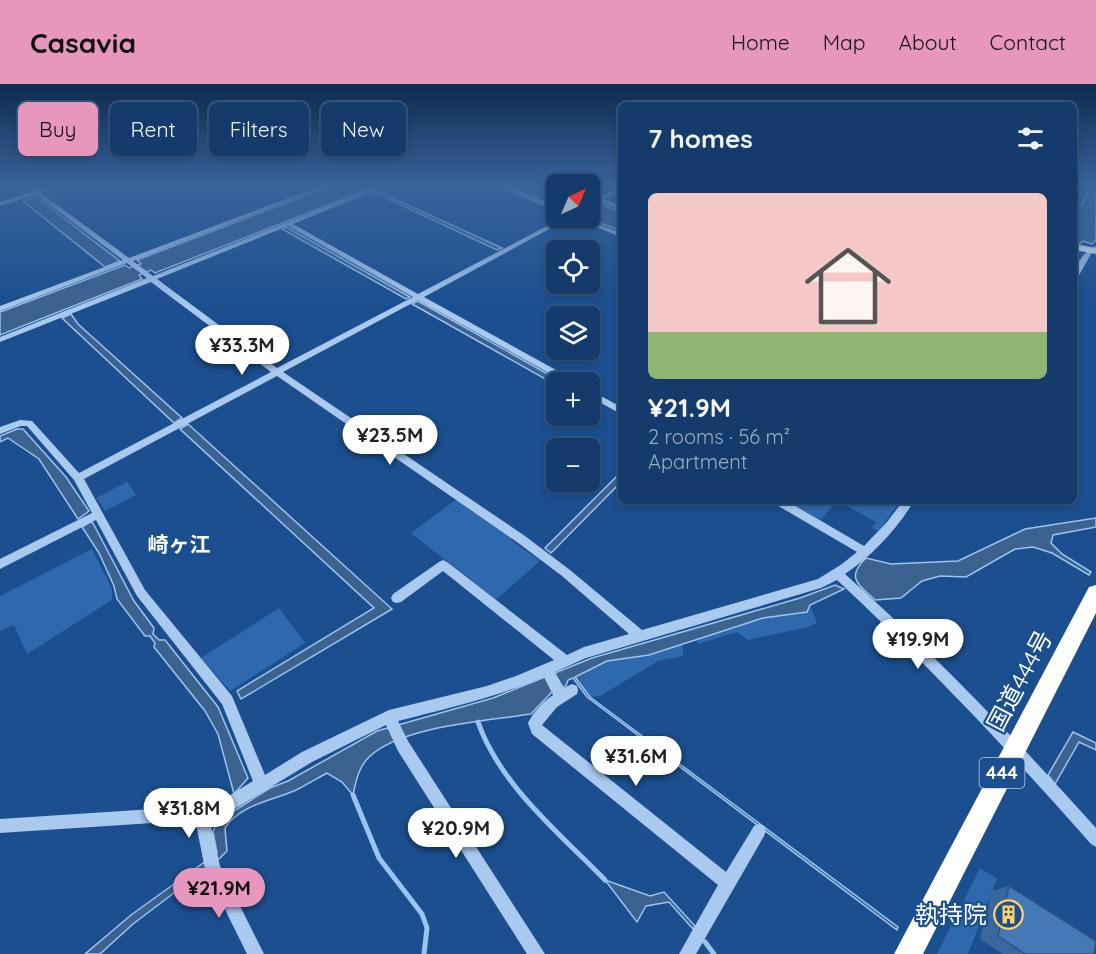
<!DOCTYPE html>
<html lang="en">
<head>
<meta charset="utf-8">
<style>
  body { margin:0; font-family:Quicksand,"Noto Sans JP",sans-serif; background:#1d4271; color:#f1f3f6; height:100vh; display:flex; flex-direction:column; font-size:22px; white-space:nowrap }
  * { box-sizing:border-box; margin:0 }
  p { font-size:20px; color:#9dadc1 }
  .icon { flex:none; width:33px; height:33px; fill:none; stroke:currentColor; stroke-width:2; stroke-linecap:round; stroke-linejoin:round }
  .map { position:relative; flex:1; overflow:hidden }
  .side { position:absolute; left:618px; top:18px; width:459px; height:402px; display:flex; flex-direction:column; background:#143b6b; border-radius:9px; box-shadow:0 3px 9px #0003,0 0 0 2px #33557e }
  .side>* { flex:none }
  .top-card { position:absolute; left:18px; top:18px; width:510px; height:54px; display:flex; gap:12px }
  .needle { width:39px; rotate:44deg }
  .fabs { position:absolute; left:546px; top:90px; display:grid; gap:12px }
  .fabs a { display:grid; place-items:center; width:54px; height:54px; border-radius:9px; background:#143b6b; box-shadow:0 3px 9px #0003,0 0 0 2px #33557e; font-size:30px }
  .price { position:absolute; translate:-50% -51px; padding:0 14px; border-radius:21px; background:#fff; color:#222; font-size:20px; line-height:39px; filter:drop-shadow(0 2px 3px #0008) }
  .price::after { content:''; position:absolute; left:50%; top:36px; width:18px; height:14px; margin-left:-9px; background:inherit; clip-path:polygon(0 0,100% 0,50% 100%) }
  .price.active { background:#e797bd; color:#111 }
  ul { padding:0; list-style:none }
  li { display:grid; align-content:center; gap:12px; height:318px; padding:0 30px }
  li+li { border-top:2px solid #33557e }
  li span { display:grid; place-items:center; height:186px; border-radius:9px; color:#555 }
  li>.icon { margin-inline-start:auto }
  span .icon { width:108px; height:108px; fill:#fffc; stroke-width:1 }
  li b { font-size:26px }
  h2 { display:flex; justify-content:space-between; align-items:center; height:72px; padding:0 30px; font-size:26px }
  .chip { padding:0 21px; border-radius:9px; background:#143b6b; box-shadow:0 3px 9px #0003,0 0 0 2px #33557e; font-size:21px; line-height:54px }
  .chip.active { background:#e797bd; color:#111 }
  header { display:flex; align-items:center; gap:36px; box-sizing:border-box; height:84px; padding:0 30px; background:#e797bd; color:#111 }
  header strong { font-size:28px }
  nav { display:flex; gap:33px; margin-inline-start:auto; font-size:21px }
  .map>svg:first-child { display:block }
  .green { fill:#2e69ad }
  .water { fill:#3c6290; stroke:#9cc4f0; stroke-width:1.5 }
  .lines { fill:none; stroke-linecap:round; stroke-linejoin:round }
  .stream { stroke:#9cc4f0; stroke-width:5 }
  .minor { fill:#a9c9ee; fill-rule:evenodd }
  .major { fill:#f0f6ff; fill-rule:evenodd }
  .highway { fill:#fff; fill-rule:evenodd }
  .wall { fill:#3a679d }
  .building { fill:#4478b7; stroke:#305480; stroke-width:1.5 }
  .labels { text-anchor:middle; stroke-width:4.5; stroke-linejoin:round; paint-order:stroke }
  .shield { fill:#1b4f8f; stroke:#bbcadd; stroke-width:1.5 }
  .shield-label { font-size:18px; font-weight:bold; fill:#fff }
  .neighbourhood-label { font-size:21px; font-weight:bold; fill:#fff; stroke:#1b4f8f }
  .near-street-label { font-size:24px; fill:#fff; stroke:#1b4f8f }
  .near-poi-label { font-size:24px; fill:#fff; stroke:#1b4f8f; text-anchor:end }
</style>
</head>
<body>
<header>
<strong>Casavia</strong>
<nav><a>Home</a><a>Map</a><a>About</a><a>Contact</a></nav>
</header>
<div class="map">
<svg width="1096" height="870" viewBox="0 0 1096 870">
  <rect width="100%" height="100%" fill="#1b4f8f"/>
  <g class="green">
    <path d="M127,398L136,411L105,427L96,414Z"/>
    <path d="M457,415L513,454L511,456L540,477L496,516L411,449Z"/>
    <path d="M787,417H834L836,418L821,436Z"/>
    <path d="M838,417H901L878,447L872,443L876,438Z"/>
    <path d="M92,465L112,505V516L27,570L14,541L0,547V512Z"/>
    <path d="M810,521L817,539L808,543L748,556L737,548L698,560L696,556L763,534L807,528Z"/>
    <path d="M279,524L305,559L230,607L201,574Z"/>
    <path d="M683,560V572L658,577L600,612L590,613L575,593L607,577L649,571Z"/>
    <path d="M980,784L997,795L968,870H937Z"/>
  </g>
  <g class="water">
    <path d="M334,101H379L155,189L151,186L139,191L142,195L0,251V228L125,181L129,184L141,180L137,176Z"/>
    <path d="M504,101L556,103V122Z"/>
    <path d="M1091,101H1096V156L1092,160L1083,157L1074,165V128L1083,119Z"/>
    <path d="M377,107L502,164L497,166L373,108Z"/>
    <path d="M36,113L120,177L105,183L23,117Z"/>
    <path d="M590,120L595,123L601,120L621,128V147L586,134H590Z"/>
    <path d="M286,143L410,213L406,215L282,145Z"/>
    <path d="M418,217L562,298H556V301L412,220Z"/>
    <path d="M71,230L78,240L182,334L174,339L62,234Z"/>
    <path d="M188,340L392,525L241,615L237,607L374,524L180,345Z"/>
    <path d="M17,345H23L66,393L89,427L78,435L39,375L8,354L0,358V352Z"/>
    <path d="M621,388V398L551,469L545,464Z"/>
    <path d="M1096,434V443L1053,451L1051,459L1062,470L1091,488L1089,491L1052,469L1033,463L1015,465L966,493L940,492L922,497L901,514L875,516C859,501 845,494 866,474L891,480L958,477L1025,445Z"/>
    <path d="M90,438L93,439L134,517L154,544L153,550L159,556H165L218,623L248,694L234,710L218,650L205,627L154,563L155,559L150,552H145L117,515L114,502L99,469L82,443Z"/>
    <path d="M835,501L844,505L810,521L807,528L763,534L649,571L607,577L575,593L590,613L898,843L897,846L587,613L573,594L568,596L566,602L552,608L531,630C487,637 402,642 369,673C358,684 356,697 353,711L342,698L327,689C316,695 305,702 294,707C270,717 240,721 225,744L227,767L220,774L133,840L100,870H85L131,831L217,769L213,748L216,740L226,732L270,704L288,697L377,647L493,614L592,574L800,514Z"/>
    <path d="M1073,648L1096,659V666L1079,658L1055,700L1048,691Z"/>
    <path d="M605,796L650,812L664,808L695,842L693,845L669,818L646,822L637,838Z"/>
  </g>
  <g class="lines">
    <g class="stream">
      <path d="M478,638C500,701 559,749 605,796"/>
      <path d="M353,711L379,774L422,830L427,844L424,870"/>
      <path d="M705,858L714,870"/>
    </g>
    <g class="minor">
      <path d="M24,101H31L38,106L54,101H63L41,109L129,174L323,101H331L133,177L153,192L380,101H388L293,140L418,210L562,134H569L568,135L424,213L574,296L575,298H565L418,216L283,288L525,452L570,486L642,546L818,495L842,480L857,468L775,420L774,417H787L864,462L887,438L903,417H914C897,445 873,471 845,490C934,570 1016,655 1096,744V763L1091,760C1010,668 926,579 837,496L821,504L586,574L555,588L564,604L572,600L577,602L578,606L577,610L557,623L542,641L726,788L754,742L759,740L764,742L766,747L764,752L696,870H679L718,801L532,650L528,639C533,628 544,617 553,611L544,593C497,613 448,624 398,637L408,657L545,870H527L398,667L386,641L312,678L223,732L210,737L220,782L264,870H247L205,785L196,740L168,738L0,749V735L168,724L202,726L214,721L253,697L222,620L137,512L96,436L0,485V475L92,429L74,396L27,342H21L0,350V343L20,336L32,337L79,389L271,288L151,198L0,258V253L147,194L127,179L0,227V222L123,176L36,111L0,122V118L32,108ZM288,142L413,213L277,284L157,195ZM277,292L517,458L562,492L629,550L584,563L567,571L447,478L443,476L439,478L393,510L391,514L393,518L397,519L401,518L443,487L554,576L516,592L487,602L389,626L302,668L265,691L232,612L145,506L84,395Z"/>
      <path d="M494,101H502L556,123V127Z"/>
      <path d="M621,102V106L604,115L621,122V126L600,118L590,123V119L595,116L590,114V110L599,114Z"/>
      <path d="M574,134H581L621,149V153Z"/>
      <path d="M1096,162V167L1091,170L1078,193L1074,195C1074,181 1083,168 1096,162Z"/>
      <path d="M590,306L621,323V330L590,313Z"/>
    </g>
    <path class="major" d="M1074,160L1096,164V170L1074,166Z"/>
    <path class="highway" d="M1096,501V529L923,870H894L1089,503Z"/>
  </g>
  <path class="wall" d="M1009,802L1094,870H1003L980,855L992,807Z"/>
  <path class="building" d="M1009,802L1096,857L1094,870H1025L998,852Z"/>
  <linearGradient id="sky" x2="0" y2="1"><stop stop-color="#0f2b4f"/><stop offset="0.45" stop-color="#39639b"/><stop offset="1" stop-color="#39639b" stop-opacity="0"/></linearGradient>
  <rect width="1096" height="223" fill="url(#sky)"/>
  <defs>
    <symbol id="building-ring" viewBox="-11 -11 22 22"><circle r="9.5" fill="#1b4f8f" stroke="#ffd166" stroke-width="1.5"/><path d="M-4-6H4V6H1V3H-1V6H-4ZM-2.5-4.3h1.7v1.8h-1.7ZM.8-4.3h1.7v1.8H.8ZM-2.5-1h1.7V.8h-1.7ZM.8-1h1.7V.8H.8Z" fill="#ffd166"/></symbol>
  </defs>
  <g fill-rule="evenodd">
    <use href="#building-ring" x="992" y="814" width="33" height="33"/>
  </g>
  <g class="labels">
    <rect class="shield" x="979.5" y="674" width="45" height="30" rx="4.5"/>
    <g class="shield-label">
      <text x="1002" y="695">444</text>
    </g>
    <g class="neighbourhood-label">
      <text x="179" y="468">崎ヶ江</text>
    </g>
    <g class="near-street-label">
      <text transform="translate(1020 597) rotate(-62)" y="8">国道444号</text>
    </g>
    <g class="near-poi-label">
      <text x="987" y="839">執持院</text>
    </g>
  </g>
</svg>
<div class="fabs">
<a><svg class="needle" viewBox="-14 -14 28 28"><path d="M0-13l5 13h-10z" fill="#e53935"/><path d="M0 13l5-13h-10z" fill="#9dadc1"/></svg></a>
<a><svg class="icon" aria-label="locate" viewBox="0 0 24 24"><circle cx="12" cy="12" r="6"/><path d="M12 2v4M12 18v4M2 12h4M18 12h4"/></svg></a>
<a><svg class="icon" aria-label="layers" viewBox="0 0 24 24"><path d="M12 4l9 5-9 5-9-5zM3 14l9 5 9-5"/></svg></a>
<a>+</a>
<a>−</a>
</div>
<b class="price" style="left:242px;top:292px">¥33.3M</b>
<b class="price" style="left:390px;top:382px">¥23.5M</b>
<b class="price" style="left:918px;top:586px">¥19.9M</b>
<b class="price" style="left:636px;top:703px">¥31.6M</b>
<b class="price" style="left:189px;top:755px">¥31.8M</b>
<b class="price" style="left:456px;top:775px">¥20.9M</b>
<b class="price active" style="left:219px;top:835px">¥21.9M</b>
<div class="top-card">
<a class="chip active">Buy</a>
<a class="chip">Rent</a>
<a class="chip">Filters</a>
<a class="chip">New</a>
</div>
<section class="side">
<h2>7 homes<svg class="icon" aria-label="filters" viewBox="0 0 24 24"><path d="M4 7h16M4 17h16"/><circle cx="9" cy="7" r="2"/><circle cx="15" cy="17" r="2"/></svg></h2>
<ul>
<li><span style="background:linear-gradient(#f6c9c9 75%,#8fb573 0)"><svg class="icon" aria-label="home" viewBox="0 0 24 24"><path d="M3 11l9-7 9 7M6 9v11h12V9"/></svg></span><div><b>¥21.9M</b><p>2 rooms · 56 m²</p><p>Apartment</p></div></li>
</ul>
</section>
</div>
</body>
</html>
